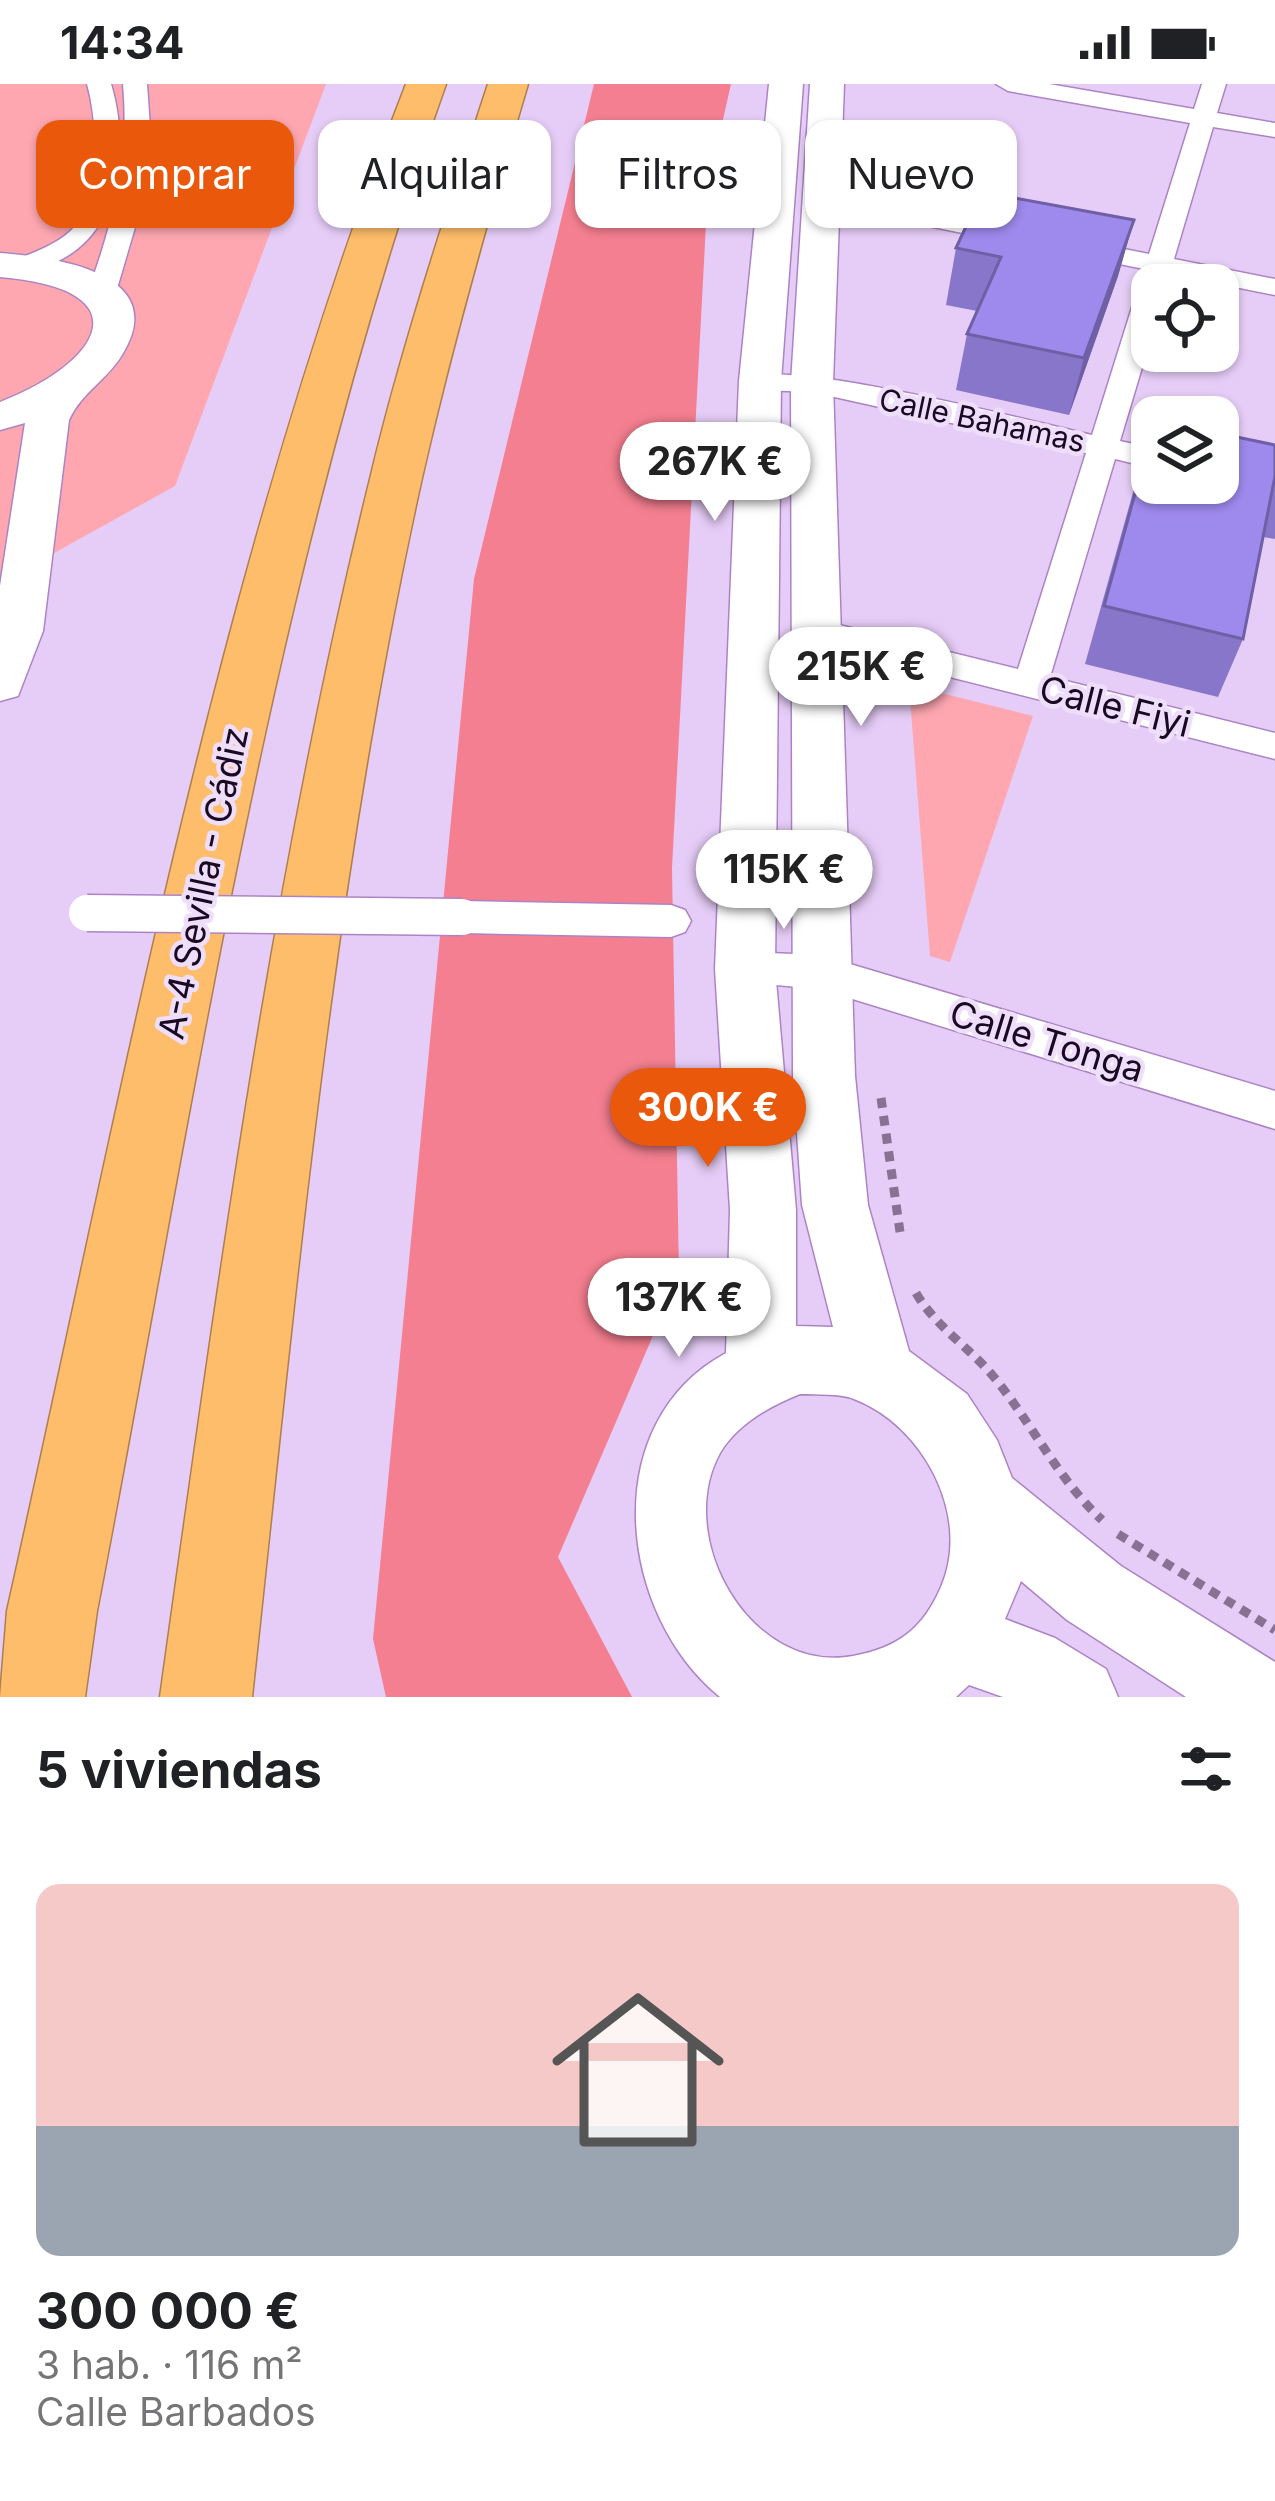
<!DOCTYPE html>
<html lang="es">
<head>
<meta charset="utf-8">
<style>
  body { margin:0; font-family:Inter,sans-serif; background:#f6f6f6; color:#202124; height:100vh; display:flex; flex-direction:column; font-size:45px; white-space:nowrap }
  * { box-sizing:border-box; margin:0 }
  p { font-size:39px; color:#757577 }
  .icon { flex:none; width:66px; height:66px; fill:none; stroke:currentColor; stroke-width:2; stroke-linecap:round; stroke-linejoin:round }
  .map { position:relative; height:1613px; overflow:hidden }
  .details { display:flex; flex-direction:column; background:#fff; flex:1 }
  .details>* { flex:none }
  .top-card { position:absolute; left:36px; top:36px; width:1203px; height:108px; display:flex; gap:24px }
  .buttons { position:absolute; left:1131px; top:180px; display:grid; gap:24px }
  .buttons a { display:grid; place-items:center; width:108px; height:108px; border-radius:24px; background:#fff; box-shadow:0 3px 9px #0004; font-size:60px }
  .price { position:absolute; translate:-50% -102px; padding:0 27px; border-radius:42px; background:#fff; color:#222; font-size:39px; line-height:78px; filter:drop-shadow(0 3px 6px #0008) }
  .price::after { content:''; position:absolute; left:50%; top:72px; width:36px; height:27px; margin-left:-18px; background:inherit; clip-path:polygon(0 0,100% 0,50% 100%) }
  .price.active { background:#ea580c; color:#fff }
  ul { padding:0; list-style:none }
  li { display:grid; align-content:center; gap:24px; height:636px; padding:0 36px }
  li span { display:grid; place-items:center; height:372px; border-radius:24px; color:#555 }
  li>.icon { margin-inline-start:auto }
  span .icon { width:216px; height:216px; fill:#fffc; stroke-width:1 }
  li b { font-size:51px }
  h2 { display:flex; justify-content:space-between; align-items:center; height:144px; padding:0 36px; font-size:51px }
  .tag { padding:0 42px; border-radius:24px; background:#fff; box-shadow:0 3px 9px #0004; font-size:42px; line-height:108px }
  .tag.active { background:#ea580c; color:#fff }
  .status { display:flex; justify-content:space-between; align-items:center; height:84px; padding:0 60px; background:#fff; direction:ltr }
  .status svg { height:33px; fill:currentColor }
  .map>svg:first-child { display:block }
  .green { fill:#fea7b1 }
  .forest { fill:#f47f90 }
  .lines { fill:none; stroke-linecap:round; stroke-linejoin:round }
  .street-casing { stroke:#ac84c5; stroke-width:3 }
  .secondary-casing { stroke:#ac84c5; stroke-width:3 }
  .highway-casing { stroke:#ad7e50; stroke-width:3 }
  .path { stroke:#877294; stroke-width:9; stroke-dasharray:10 8; stroke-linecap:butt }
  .street { fill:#fff; fill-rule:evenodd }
  .secondary { fill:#fff; fill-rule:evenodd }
  .highway { fill:#fdbd6a; fill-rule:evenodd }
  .street-bridge-casing { stroke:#ac84c5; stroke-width:39; stroke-linecap:butt }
  .street-bridge { stroke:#fff; stroke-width:36 }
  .wall { fill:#8876cb }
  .shaded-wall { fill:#6f60a5 }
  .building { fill:#9e89ec; stroke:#6f60a5; stroke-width:3 }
  .labels { text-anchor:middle; stroke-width:9; stroke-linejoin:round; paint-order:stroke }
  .far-street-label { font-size:30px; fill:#190921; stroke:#efdefa }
  .street-label { font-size:36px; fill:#190921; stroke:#efdefa }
</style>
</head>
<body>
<div class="status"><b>14:34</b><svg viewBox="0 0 49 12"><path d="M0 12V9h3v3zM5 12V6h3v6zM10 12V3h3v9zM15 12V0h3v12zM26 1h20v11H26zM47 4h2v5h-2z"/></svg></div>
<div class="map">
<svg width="1275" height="1613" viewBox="0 0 1275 1613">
  <rect width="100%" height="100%" fill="#e6cdf7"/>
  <g class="green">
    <path d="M0,0H326L175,402L0,499Z"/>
    <path d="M909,601L1033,632L950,878L930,872Z"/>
  </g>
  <path class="forest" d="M594,0H731L708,102L672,784L679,1191L558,1473L632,1613H386L373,1555L474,495Z"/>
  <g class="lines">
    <defs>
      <g id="street">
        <path d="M87,0H111C129,59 122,144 62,175C48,182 35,191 18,187V175C37,167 63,158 76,141C100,107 98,38 87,0Z"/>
        <path d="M123,0H147L151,58L146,106L116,208L102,216L88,208C113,138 130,75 123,0Z"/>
        <path d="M996,0H1049L1194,25L1202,0H1226L1217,29L1275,39V53L1213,43L1174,175L1275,195V211L1170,190L1167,201H1152V250L1120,357L1152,364V384L1115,375L1050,593L1275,649V675L815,559L798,547L815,535L1018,585L1086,369L812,308L760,306L745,297C771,269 1042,340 1092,351L1144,185L1065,169L1061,163L1074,155L1149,170L1190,39L1008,7Z"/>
        <path d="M818,105L1017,144L1030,152L1017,160L809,118L805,113Z"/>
        <path d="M462,817L671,821L685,826L691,837L685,848L671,853L462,849L448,844L442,833L448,822Z"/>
        <path d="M745,868L820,871L1275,1007V1045L820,905L731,897L725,885L731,873Z"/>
      </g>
      <g id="secondary">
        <path d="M769,0H803L781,297L775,885L796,1126V1242L833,1243L802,1121L793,992L791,299L810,0H844L833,299L855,992L868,1121L909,1267L967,1310L997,1356L1012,1394L1121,1482L1275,1578V1613H1186L1067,1536L1021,1497L1005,1535L1055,1554L1106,1585L1118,1613H1003L969,1601L956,1613H720C618,1530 596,1339 726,1269L730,1126L715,885L739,297ZM800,1310C817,1311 839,1309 854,1315C923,1341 972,1432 941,1503C923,1545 897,1564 853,1572C751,1591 673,1454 720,1369C737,1340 770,1322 800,1310Z"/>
        <path d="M0,169C53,173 173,188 122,271C106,297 82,308 69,336L43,547L18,612L0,617V502L25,339L0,346V318C102,279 145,205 0,193Z"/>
      </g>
      <g id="highway">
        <path d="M406,0H446C270,493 195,1015 97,1527L85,1613H0L7,1527C122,1014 215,491 406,0Z"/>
        <path d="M488,0H528C489,131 452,261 422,394C333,794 296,1206 252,1613H160C217,1206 271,799 369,399C401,264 445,132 488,0Z"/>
      </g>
    </defs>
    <use href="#street" class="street-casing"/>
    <use href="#secondary" class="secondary-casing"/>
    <use href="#highway" class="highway-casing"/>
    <g class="path">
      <path d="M881,1014L900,1148"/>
      <path d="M916,1209C936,1243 969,1263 993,1292C1032,1339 1057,1394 1102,1436"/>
      <path d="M1118,1450L1275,1546"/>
    </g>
    <use href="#street" class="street"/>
    <use href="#secondary" class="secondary"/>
    <use href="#highway" class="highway"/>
    <defs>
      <path id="street-bridge" d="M87,829L462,833"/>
    </defs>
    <use href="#street-bridge" class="street-bridge-casing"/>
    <use href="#street-bridge" class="street-bridge"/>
  </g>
  <g class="wall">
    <path d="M1134,136L1118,192L1069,331L956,306L967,250L977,227L946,221L956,164Z"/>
    <path d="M1152,346L1275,361V455L1263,453L1243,555L1218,613L1085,580L1137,394Z"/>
  </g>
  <path class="shaded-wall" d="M1134,136L1118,192L1069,331L1084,274Z"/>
  <g class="building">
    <path d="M982,108L1134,136L1084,274L967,250L1001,173L956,164Z"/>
    <path d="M1152,348V399H1218V349L1275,361V392L1243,555L1104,522Z"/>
  </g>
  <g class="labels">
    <g class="far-street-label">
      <text transform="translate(982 337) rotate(12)" y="10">Calle Bahamas</text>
    </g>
    <g class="street-label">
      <text transform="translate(1115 622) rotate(14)" y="13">Calle Fiyi</text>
      <text transform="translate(203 799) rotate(-78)" y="13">A-4 Sevilla - Cádiz</text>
      <text transform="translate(1047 957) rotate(17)" y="13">Calle Tonga</text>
    </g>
  </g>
</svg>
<div class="buttons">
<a><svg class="icon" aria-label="locate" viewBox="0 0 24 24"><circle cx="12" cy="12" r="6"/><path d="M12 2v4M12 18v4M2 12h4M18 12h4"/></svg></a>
<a><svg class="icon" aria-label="layers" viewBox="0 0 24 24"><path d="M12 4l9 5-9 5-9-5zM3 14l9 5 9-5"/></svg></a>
</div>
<b class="price" style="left:715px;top:440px">267K €</b>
<b class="price" style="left:861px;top:645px">215K €</b>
<b class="price" style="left:784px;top:848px">115K €</b>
<b class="price active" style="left:708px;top:1086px">300K €</b>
<b class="price" style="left:679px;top:1276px">137K €</b>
<div class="top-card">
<a class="tag active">Comprar</a>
<a class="tag">Alquilar</a>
<a class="tag">Filtros</a>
<a class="tag">Nuevo</a>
</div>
</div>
<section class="details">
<h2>5 viviendas<svg class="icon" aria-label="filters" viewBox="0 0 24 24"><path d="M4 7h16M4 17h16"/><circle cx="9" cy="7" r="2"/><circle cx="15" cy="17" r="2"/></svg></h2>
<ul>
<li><span style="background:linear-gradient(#f6c9c9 65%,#9aa5b1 0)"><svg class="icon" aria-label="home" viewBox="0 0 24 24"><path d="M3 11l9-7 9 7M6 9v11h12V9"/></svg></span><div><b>300 000 €</b><p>3 hab. · 116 m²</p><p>Calle Barbados</p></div></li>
</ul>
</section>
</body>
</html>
